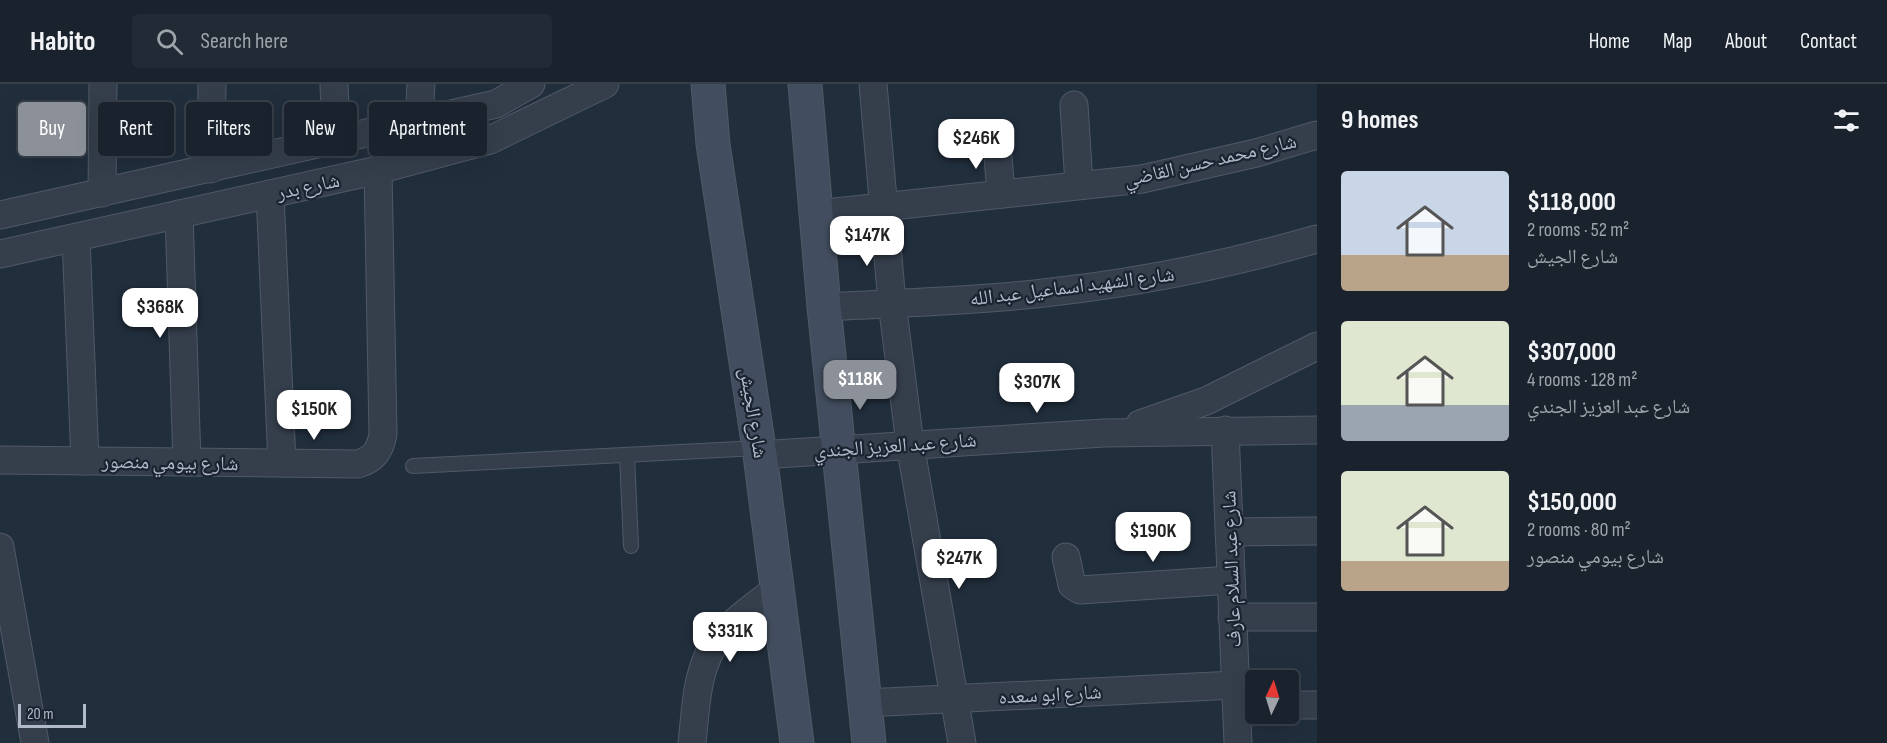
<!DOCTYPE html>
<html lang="en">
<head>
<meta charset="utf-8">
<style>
  body { margin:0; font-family:"Sofia Sans Condensed","Noto Naskh Arabic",sans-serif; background:#222a35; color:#f1f3f6; height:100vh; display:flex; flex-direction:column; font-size:22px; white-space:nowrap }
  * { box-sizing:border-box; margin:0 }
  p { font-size:20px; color:#9fa4aa }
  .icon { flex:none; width:33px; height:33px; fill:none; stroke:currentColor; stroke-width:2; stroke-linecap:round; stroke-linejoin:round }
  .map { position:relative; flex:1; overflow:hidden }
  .side { display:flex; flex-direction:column; background:#19222d; width:570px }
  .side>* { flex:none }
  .top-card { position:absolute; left:18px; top:18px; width:570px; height:54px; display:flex; gap:12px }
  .needle { width:39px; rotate:4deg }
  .controls { position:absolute; left:1245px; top:586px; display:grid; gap:12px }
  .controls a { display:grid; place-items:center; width:54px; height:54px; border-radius:6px; background:#19222d; box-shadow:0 6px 24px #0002,0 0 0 2px #373f49; font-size:30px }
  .scale { position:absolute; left:18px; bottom:15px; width:68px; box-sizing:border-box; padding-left:6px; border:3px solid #b0bac8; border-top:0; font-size:16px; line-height:21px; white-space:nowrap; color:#b0bac8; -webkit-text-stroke:4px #1a2430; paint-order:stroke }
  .price { position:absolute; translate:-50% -51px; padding:0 14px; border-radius:12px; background:#fff; color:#222; font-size:20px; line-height:39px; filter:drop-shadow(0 2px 3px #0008) }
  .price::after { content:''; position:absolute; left:50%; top:36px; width:18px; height:14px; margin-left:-9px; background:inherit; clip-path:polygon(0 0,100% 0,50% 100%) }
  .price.active { background:#8c9099; color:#fff }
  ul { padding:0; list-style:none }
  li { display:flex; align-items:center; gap:18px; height:150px; padding:0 24px }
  li span { display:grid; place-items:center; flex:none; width:168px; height:120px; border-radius:6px; color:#555 }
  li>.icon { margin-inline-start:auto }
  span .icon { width:72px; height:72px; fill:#fffc; stroke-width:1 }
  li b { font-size:26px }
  h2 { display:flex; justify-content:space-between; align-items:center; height:72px; padding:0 24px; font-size:26px }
  .chip { padding:0 21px; border-radius:6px; background:#19222d; box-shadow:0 6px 24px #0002,0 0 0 2px #373f49; font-size:21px; line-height:54px }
  .chip.active { background:#8c9099; color:#fff }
  header { display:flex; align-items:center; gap:36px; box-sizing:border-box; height:84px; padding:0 30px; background:#19222d; border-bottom:2px solid #373f49 }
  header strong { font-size:28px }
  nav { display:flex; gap:33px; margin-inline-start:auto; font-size:21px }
  .search { width:420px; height:54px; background:#222a35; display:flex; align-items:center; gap:15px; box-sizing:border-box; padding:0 21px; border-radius:6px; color:#9fa4aa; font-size:22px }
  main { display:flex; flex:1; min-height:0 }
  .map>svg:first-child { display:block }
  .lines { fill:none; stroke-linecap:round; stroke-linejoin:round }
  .service-casing { stroke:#505a66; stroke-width:16 }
  .minor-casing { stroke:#505a66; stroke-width:29 }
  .secondary-casing { stroke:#505a66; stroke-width:35 }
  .service { stroke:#353f4c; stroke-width:14 }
  .minor { stroke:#353f4c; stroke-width:27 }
  .secondary { stroke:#424e5f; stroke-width:33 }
  .labels { text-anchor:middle; stroke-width:4.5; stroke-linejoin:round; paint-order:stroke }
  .street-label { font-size:20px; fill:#b0bac8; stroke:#1a2430 }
</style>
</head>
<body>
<header>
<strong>Habito</strong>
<div class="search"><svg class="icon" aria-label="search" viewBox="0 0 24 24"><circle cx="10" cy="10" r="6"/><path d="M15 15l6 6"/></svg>Search here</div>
<nav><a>Home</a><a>Map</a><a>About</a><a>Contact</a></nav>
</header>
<main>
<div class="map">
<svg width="1317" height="659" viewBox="0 0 1317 659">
  <rect width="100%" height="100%" fill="#212e3c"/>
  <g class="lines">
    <defs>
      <g id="service">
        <path d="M627,371L631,462"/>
        <path d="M413,382L758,364"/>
      </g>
      <g id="minor">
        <path d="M334,0L336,56"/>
        <path d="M873,0L892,219L910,360L962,659"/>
        <path d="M1074,21L1079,101"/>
        <path d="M419,37L421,0"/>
        <path d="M997,59L1001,110"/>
        <path d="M211,85L212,0"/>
        <path d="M102,109L103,0"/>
        <path d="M270,110L282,379"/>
        <path d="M179,130L187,378"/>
        <path d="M817,130L1142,95L1256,69L1317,51"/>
        <path d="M0,131L496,20L531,0"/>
        <path d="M76,154L85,377"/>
        <path d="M0,170L378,86L490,56L605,0"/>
        <path d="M824,223C900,219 977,217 1052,208C1142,198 1230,180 1317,155"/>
        <path d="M1140,340L1206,317L1317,262"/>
        <path d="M1225,346L1238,659"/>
        <path d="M760,371L1104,349L1317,346"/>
        <path d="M0,376L358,380C374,375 380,367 383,350L378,86"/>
        <path d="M1229,448L1317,447"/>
        <path d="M0,463L35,659"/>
        <path d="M1066,473L1072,501L1080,506L1231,496"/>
        <path d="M1232,533H1317"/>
        <path d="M865,619L1235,601"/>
        <path d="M1296,621H1317"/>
        <path d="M692,659C696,624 696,581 720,552C736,534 759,519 777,504"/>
      </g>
      <g id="secondary">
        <path d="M708,0L713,60L760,371L797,659"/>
        <path d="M805,0L824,223L869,659"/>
      </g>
    </defs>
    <use href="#service" class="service-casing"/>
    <use href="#minor" class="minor-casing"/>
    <use href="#secondary" class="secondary-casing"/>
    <use href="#service" class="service"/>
    <use href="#minor" class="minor"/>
    <use href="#secondary" class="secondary"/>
  </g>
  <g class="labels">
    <g class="street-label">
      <text transform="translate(1210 76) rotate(-13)" y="7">شارع محمد حسن القاضي</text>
      <text transform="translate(308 102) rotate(-12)" y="7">شارع بدر</text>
      <text transform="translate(1072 202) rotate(-7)" y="7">شارع الشهيد اسماعيل عبد الله</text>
      <text transform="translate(754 329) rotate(81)" y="7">شارع الجيش</text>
      <text transform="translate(895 361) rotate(-4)" y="7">شارع عبد العزيز الجندي</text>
      <text transform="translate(170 378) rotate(1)" y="7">شارع بيومي منصور</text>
      <text transform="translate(1231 485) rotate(-92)" y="7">شارع عبد السلام عارف</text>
      <text transform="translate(1050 610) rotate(-3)" y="7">شارع ابو سعده</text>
    </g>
  </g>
</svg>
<div class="controls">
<a><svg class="needle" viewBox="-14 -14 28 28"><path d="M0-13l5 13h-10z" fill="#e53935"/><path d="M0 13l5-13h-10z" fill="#9fa4aa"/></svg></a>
</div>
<div class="scale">20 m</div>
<b class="price" style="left:976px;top:86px">$246K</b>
<b class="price" style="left:867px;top:183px">$147K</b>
<b class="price" style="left:160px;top:255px">$368K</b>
<b class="price active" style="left:860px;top:327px">$118K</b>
<b class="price" style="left:1037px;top:330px">$307K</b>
<b class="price" style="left:314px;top:357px">$150K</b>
<b class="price" style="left:1153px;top:479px">$190K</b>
<b class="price" style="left:959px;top:506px">$247K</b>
<b class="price" style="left:730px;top:579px">$331K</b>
<div class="top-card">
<a class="chip active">Buy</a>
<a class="chip">Rent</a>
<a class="chip">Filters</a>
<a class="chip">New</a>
<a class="chip">Apartment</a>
</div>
</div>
<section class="side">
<h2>9 homes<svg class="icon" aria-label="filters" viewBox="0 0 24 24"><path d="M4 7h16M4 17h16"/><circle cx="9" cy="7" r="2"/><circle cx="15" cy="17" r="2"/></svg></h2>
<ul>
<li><span style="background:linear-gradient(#c9d6e8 70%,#b9a48a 0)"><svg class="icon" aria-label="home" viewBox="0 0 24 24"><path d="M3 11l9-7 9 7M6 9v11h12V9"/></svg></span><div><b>$118,000</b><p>2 rooms · 52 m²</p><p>شارع الجيش</p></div></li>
<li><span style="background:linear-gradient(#dfe7d0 70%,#9aa5b1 0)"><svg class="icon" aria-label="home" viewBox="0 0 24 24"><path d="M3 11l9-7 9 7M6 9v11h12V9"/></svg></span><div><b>$307,000</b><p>4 rooms · 128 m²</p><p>شارع عبد العزيز الجندي</p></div></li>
<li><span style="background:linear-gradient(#dfe7d0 75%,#b9a48a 0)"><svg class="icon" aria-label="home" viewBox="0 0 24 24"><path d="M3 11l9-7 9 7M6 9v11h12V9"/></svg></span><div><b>$150,000</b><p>2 rooms · 80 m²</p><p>شارع بيومي منصور</p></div></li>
</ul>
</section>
</main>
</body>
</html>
